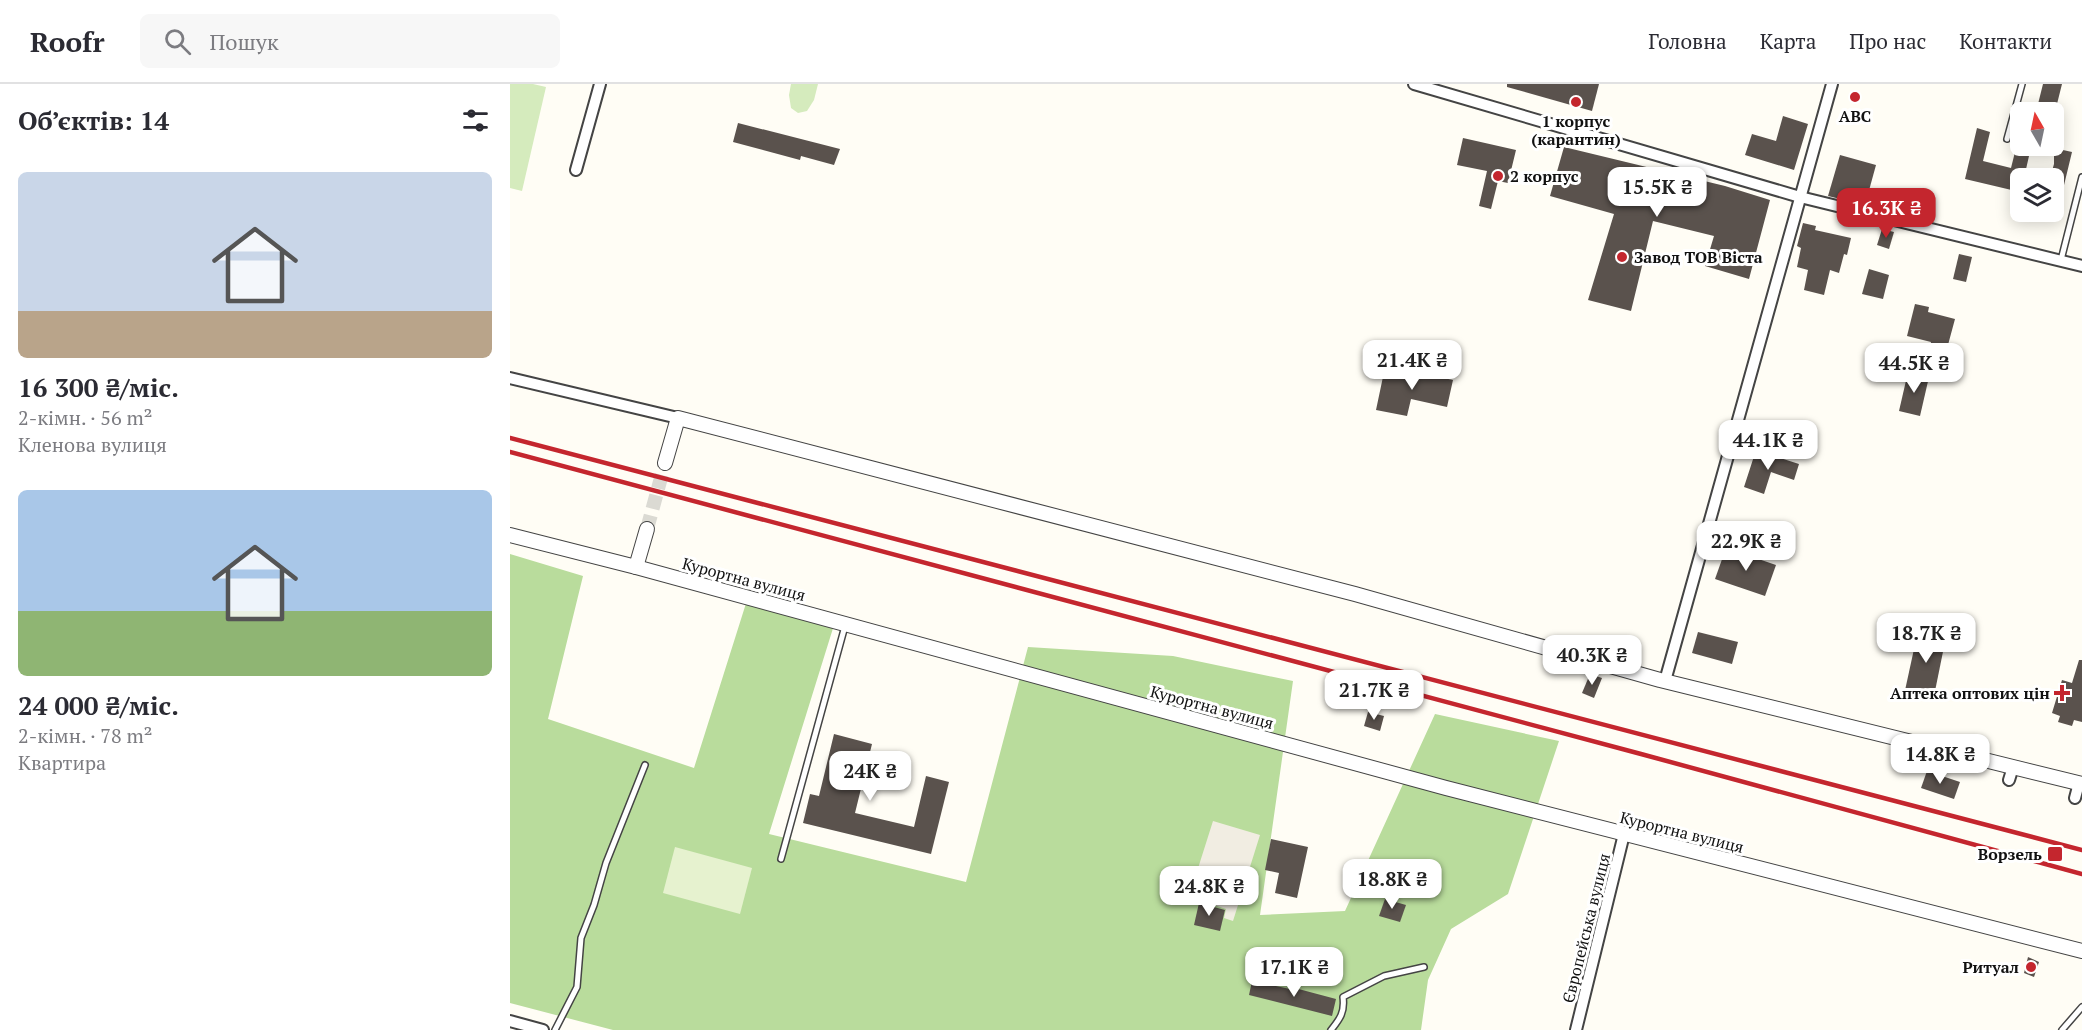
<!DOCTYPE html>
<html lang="uk">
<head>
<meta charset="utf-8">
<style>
  body { margin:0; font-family:"PT Serif",serif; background:#f7f7f7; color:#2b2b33; height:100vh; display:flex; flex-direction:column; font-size:22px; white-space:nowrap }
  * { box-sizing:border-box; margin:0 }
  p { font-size:20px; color:#7c7c81 }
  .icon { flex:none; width:33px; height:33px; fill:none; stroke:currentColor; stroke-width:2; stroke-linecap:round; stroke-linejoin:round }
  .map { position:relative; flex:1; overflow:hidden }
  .drawer { display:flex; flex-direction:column; background:#fff; width:510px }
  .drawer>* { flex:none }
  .needle { width:39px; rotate:351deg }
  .tools { position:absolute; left:1500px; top:18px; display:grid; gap:12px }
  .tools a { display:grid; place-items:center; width:54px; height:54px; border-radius:9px; background:#fff; box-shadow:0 3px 15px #0003; font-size:30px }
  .price { position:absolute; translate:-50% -51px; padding:0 14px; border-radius:12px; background:#fff; color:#222; font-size:20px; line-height:39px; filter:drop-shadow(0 2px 3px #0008) }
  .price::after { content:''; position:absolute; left:50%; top:36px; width:18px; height:14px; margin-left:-9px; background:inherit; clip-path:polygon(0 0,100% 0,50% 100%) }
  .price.current { background:#c4262e; color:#fff }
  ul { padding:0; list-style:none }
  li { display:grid; align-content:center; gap:12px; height:318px; padding:0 18px }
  li span { display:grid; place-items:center; height:186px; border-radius:9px; color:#555 }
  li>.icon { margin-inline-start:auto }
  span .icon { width:108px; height:108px; fill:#fffc; stroke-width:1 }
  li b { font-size:26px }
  h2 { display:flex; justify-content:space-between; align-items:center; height:72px; padding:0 18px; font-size:26px }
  header { display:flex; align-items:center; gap:36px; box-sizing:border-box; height:84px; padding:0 30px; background:#fff; border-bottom:2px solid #e1e1e2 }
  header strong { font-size:28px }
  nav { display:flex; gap:33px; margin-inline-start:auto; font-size:21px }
  .search { width:420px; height:54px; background:#f7f7f7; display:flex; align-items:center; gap:15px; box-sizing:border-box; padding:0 21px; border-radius:9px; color:#7c7c81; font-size:22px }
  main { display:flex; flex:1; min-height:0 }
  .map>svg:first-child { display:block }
  .green { fill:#d5ebbd }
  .forest { fill:#b9dc9c }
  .pitch { fill:#e6f2cf }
  .plaza { fill:#f1ede2 }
  .building { fill:#5a524d }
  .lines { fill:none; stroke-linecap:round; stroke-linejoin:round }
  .tertiary-tunnel { stroke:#dbdad3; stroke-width:14; stroke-dasharray:14 7; stroke-linecap:butt }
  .service-casing { stroke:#444; stroke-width:8 }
  .minor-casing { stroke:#444; stroke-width:14 }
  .tertiary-casing { stroke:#444; stroke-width:16 }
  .service { stroke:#fff; stroke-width:5 }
  .minor { stroke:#fff; stroke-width:10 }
  .tertiary { stroke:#fff; stroke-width:14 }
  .rail { stroke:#c4262e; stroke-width:4.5 }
  .poi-dot { fill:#c4262e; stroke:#fff; stroke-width:2 }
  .labels { text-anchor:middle; stroke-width:6; stroke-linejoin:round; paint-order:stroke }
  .poi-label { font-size:16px; font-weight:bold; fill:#111; stroke:#fff; text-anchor:end }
  .street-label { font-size:16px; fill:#111; stroke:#fff }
</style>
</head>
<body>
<header>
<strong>Roofr</strong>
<div class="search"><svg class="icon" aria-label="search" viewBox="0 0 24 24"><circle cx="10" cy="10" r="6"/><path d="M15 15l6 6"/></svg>Пошук</div>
<nav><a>Головна</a><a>Карта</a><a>Про нас</a><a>Контакти</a></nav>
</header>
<main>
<section class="drawer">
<h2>Об’єктів: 14<svg class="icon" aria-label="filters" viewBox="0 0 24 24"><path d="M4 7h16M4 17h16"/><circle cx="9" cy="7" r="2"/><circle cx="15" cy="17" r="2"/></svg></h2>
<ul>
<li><span style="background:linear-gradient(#c9d6e8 75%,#b9a48a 0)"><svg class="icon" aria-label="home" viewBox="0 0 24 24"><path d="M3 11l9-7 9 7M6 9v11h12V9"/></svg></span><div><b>16 300 ₴/міс.</b><p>2-кімн. · 56 m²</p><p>Кленова вулиця</p></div></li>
<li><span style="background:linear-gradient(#a9c7e8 65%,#8fb573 0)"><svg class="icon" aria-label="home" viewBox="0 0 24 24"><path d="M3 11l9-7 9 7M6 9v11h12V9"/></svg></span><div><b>24 000 ₴/міс.</b><p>2-кімн. · 78 m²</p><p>Квартира</p></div></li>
</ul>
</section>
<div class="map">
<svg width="1572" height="946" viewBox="0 0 1572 946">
  <rect width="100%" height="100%" fill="#fffdf5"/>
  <g class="green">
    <path d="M0,0H23L36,3L12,107L0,104Z"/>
    <path d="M281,0H308L304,16L297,27L288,29L281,24L279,11Z"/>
  </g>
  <path class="forest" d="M0,470L73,492L38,635L184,684L238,513L324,541L259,750L456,798L518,563L663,572L783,597L750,831L835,827L925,630L1049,657L998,810L941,845L918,896L911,946H103L0,919Z"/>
  <path class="pitch" d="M165,763L242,784L230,830L153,809Z"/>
  <path class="plaza" d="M703,737L750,751L723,837L714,834L716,825L692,817L684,821L677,819Z"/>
  <g class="building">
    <path d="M997,0H1089L1082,27L997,3Z"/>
    <path d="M1533,0H1552L1545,28H1526Z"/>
    <path d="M1273,32L1298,40L1284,86L1235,71L1242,50L1266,57Z"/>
    <path d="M228,39L330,65L324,81L291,72L290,76L223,58Z"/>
    <path d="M1467,44L1480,48L1473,77L1501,84L1505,68L1519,72L1514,94H1510V108L1455,95Z"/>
    <path d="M953,54L1006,66L998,99L988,97L981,125L969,122L977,87L947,81Z"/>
    <path d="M1054,63L1215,102L1260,116L1239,195L1195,182L1204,152L1143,137L1121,227L1078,216L1104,130L1040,112Z"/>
    <path d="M1544,64L1562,68L1548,126L1544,125V94H1540L1544,80Z"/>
    <path d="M1330,71L1366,81L1355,121L1318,112Z"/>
    <path d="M1293,139L1306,142L1305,146L1341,154L1337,171L1334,170L1329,189L1320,186L1314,211L1294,206L1298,186L1287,183L1291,164L1287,162Z"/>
    <path d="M1372,145L1384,148L1379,165L1367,161Z"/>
    <path d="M1449,170L1462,173L1456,198L1443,195Z"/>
    <path d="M1359,185L1379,191L1373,215L1352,210Z"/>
    <path d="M1405,220L1419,223L1418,228L1445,235L1435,272L1419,268L1421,258L1397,252Z"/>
    <path d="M883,283L943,296L937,323L901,315L897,332L866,326L874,288L881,290Z"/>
    <path d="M1398,288L1419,293L1410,332L1389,327Z"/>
    <path d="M1246,366L1289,380L1284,396L1261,388L1254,410L1234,403Z"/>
    <path d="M1216,464L1266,481L1255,512L1205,495Z"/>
    <path d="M1409,542L1437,548L1423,617L1394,611Z"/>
    <path d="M1188,548L1228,558L1222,580L1182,569Z"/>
    <path d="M1569,576H1572V638L1564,636L1562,642L1548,638L1550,632L1542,629L1552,596L1562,599Z"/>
    <path d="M1080,590L1092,594L1084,614L1072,609Z"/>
    <path d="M858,628L874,632L870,647L854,642Z"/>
    <path d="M324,650L362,660L345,729L404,743L416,692L439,698L421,770L293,739L300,710L309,712Z"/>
    <path d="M1417,687L1450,698L1444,715L1411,704Z"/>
    <path d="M761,755L798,763L787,814L765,809L769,789L755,786Z"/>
    <path d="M875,815L896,821L890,838L869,832Z"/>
    <path d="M689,819L715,826L710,847L684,841Z"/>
    <path d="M1518,873L1529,878L1524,893L1514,889Z"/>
    <path d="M742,897L780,905L781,903L826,915L822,932L739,911Z"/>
  </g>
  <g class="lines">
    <path class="tertiary-tunnel" d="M137,445L155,379"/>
    <defs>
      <g id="service">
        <path d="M1497,55L1512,0"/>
        <path d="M1551,176L1572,93"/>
        <path d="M271,775L335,542"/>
        <path d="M45,946L67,903L71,854L84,821L96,779L135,681"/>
        <path d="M821,946C830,935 835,928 833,913L874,892L914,883"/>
        <path d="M1552,946L1572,923"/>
      </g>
      <g id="minor">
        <path d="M904,0L1290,113L1572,182"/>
        <path d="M66,86L90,0"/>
        <path d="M0,294L168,334"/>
        <path d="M1155,597L1322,0"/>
        <path d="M1499,696L1503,683"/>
        <path d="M1565,714L1569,699"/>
        <path d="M0,937L33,946"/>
        <path d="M1066,946L1114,750"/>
      </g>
      <g id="tertiary">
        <path d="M155,379L168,334L845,510L1150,596L1572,700"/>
        <path d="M0,451L126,483L936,704L1572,867"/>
        <path d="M126,483L137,445"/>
      </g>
    </defs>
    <use href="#service" class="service-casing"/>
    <use href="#minor" class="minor-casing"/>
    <use href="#tertiary" class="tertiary-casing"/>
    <use href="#service" class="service"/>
    <use href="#minor" class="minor"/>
    <use href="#tertiary" class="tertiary"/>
    <g class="rail">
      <path d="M0,354L1572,766"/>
      <path d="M0,368L1131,670L1572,790"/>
    </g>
  </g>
  <g class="poi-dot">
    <circle cx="1345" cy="13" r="6"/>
    <circle cx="1066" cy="18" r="6"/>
    <circle cx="988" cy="92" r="6"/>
    <circle cx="1112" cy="173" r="6"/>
    <path d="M1549 600h6v6h6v6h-6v6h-6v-6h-6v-6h6z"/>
    <rect x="1537" y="762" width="16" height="16" rx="3"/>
    <circle cx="1521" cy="883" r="6"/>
  </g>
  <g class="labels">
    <g class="poi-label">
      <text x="1345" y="38" text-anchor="middle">ABC</text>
      <text x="1066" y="43" text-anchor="middle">1 корпус<tspan x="1066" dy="18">(карантин)</tspan></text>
      <text x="1000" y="98" text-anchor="start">2 корпус</text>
      <text x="1124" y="179" text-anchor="start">Завод ТОВ Віста</text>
      <text x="1540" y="615">Аптека оптових цін</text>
      <text x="1532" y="776">Ворзель</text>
      <text x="1509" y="889">Ритуал</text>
    </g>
    <g class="street-label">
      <text transform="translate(234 495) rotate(15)" y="6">Курортна вулиця</text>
      <text transform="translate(702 623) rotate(15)" y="6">Курортна вулиця</text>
      <text transform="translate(1172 748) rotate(14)" y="6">Курортна вулиця</text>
      <text transform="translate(1076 844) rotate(-76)" y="6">Європейська вулиця</text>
    </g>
  </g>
</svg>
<div class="tools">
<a><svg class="needle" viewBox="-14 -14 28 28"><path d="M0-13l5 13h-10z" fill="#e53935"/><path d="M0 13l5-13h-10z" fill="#7c7c81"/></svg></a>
<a><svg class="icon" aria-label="layers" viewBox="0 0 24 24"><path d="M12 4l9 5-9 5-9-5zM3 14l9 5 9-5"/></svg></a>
</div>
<b class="price" style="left:1147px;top:134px">15.5K ₴</b>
<b class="price current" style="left:1376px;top:155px">16.3K ₴</b>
<b class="price" style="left:902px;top:307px">21.4K ₴</b>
<b class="price" style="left:1404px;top:310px">44.5K ₴</b>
<b class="price" style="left:1258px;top:387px">44.1K ₴</b>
<b class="price" style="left:1236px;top:488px">22.9K ₴</b>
<b class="price" style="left:1416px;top:580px">18.7K ₴</b>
<b class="price" style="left:1082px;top:602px">40.3K ₴</b>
<b class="price" style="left:864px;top:637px">21.7K ₴</b>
<b class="price" style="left:1430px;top:701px">14.8K ₴</b>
<b class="price" style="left:360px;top:718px">24K ₴</b>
<b class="price" style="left:882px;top:826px">18.8K ₴</b>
<b class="price" style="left:699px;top:833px">24.8K ₴</b>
<b class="price" style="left:784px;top:914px">17.1K ₴</b>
</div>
</main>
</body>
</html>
